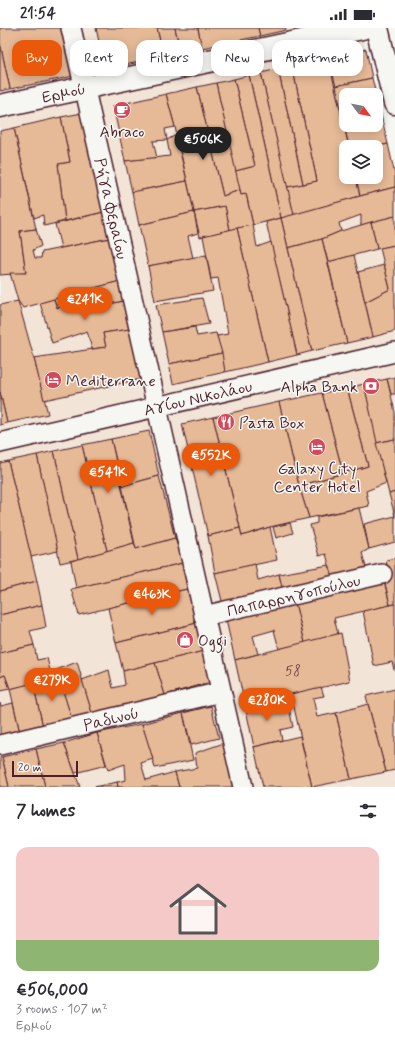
<!DOCTYPE html>
<html lang="en">
<head>
<meta charset="utf-8">
<style>
  body { margin:0; font-family:Mynerve,sans-serif; background:#f7f7f7; color:#2b2b33; height:100vh; display:flex; flex-direction:column; font-size:15px; white-space:nowrap }
  * { box-sizing:border-box; margin:0 }
  p { font-size:13px; color:#7c7c81 }
  .icon { flex:none; width:22px; height:22px; fill:none; stroke:currentColor; stroke-width:2; stroke-linecap:round; stroke-linejoin:round }
  .map { position:relative; height:759px; overflow:hidden }
  .side { display:flex; flex-direction:column; background:#fff; flex:1 }
  .side>* { flex:none }
  .hud { position:absolute; left:12px; top:12px; width:371px; height:36px; display:flex; gap:8px }
  .needle { width:26px; rotate:122deg }
  .fabs { position:absolute; left:339px; top:60px; display:grid; gap:8px }
  .fabs a { display:grid; place-items:center; width:44px; height:44px; border-radius:8px; background:#fff; box-shadow:0 2px 10px #0003; font-size:20px }
  .scale { position:absolute; left:12px; bottom:10px; width:66px; box-sizing:border-box; padding-left:4px; border:2px solid #4a1f2b; border-top:0; font-size:11px; line-height:14px; white-space:nowrap; color:#4a1f2b; -webkit-text-stroke:3px #f6f6f2; paint-order:stroke }
  .price { position:absolute; translate:-50% -34px; padding:0 9px; border-radius:14px; background:#ea580c; color:#fff; font-size:13px; line-height:26px; filter:drop-shadow(0 1px 2px #0008) }
  .price::after { content:''; position:absolute; left:50%; top:24px; width:12px; height:9px; margin-left:-6px; background:inherit; clip-path:polygon(0 0,100% 0,50% 100%) }
  .price.selected { background:#222; color:#fff }
  ul { padding:0; list-style:none }
  li { display:grid; align-content:center; gap:8px; height:212px; padding:0 16px }
  li span { display:grid; place-items:center; height:124px; border-radius:12px; color:#555 }
  li>.icon { margin-inline-start:auto }
  span .icon { width:72px; height:72px; fill:#fffc; stroke-width:1 }
  li b { font-size:17px }
  h2 { display:flex; justify-content:space-between; align-items:center; height:48px; padding:0 16px; font-size:17px }
  .tag { padding:0 14px; border-radius:12px; background:#fff; box-shadow:0 2px 10px #0003; font-size:14px; line-height:36px }
  .tag.selected { background:#ea580c; color:#fff }
  .status { display:flex; justify-content:space-between; align-items:center; height:28px; padding:0 20px; background:#fff; direction:ltr }
  .status svg { height:11px; fill:currentColor }
  .map>svg:first-child { display:block }
  .built { fill:#f2e4d7; fill-rule:evenodd }
  .building { fill:#e7ba97; stroke:#4a1f2b; fill-rule:evenodd }
  .lines { fill:none; stroke-linecap:round; stroke-linejoin:round }
  .street-casing { stroke:#4a1f2b; stroke-width:22 }
  .secondary-casing { stroke:#4a1f2b; stroke-width:25 }
  .street { stroke:#f6f6f2; stroke-width:19 }
  .secondary { stroke:#f6f6f2; stroke-width:22 }
  .labels { text-anchor:middle; stroke-width:3; stroke-linejoin:round; paint-order:stroke }
  .number-label { font-size:14px; fill:#714646 }
  .street-label { font-size:16px; fill:#4a1f2b; stroke:#f6f6f2 }
  .poi-label { font-size:16px; fill:#4a1f2b; stroke:#f6f6f2; text-anchor:start }
</style>
</head>
<body>
<div class="status"><b>21:54</b><svg viewBox="0 0 49 12"><path d="M0 12V9h3v3zM5 12V6h3v6zM10 12V3h3v9zM15 12V0h3v12zM26 1h20v11H26zM47 4h2v5h-2z"/></svg></div>
<div class="map">
<svg width="395" height="759" viewBox="0 0 395 759">
  <rect width="100%" height="100%" fill="#f6f6f2"/>
  <filter id="ink" filterUnits="userSpaceOnUse"><feTurbulence type="fractalNoise" baseFrequency=".025" numOctaves="2"/><feDisplacementMap in="SourceGraphic" scale="8" xChannelSelector="R" yChannelSelector="G"/><feConvolveMatrix kernelMatrix="1 2 1 2 8 2 1 2 1" color-interpolation-filters="sRGB"/></filter>
  <g filter="url(#ink)">
    <path class="built" d="M0,0H360L395,146V759H0ZM346,67H376V97H346ZM346,119H376V149H346Z"/>
    <g class="building">
      <path d="M0,0H63L74,48L10,61L0,15Z"/>
      <path d="M96,0H157L164,29L105,41Z"/>
      <path d="M157,0H175L181,25L164,29Z"/>
      <path d="M175,0H198L202,20L181,25Z"/>
      <path d="M198,0H258L260,8L202,20Z"/>
      <path d="M258,0H286V2L260,8Z"/>
      <path d="M0,15L10,61L0,63Z"/>
      <path d="M366,21L372,50L336,58L328,30Z"/>
      <path d="M328,30L349,119H346V149H356L360,168L294,187L287,159L317,153L292,38Z"/>
      <path d="M292,38L317,153L303,156L278,41Z"/>
      <path d="M278,41L303,156L287,159L261,45Z"/>
      <path d="M261,45L294,187L281,190L249,47Z"/>
      <path d="M249,47L281,190L253,197L246,166L241,167L235,143L255,138L234,51Z"/>
      <path d="M372,50L388,116L374,119H349L336,58ZM346,67H376V97H346Z"/>
      <path d="M234,51L255,138L235,143L216,55Z"/>
      <path d="M216,55L240,162L223,168L197,59Z"/>
      <path d="M197,59L223,168L240,162L241,167L246,166L253,197L230,202L225,178L194,184L175,99L166,66Z"/>
      <path d="M166,66L175,99L165,101L167,112L153,113L157,130L125,133L113,78Z"/>
      <path d="M82,85L104,184L65,193L58,136L70,134L61,89Z"/>
      <path d="M61,89L70,134L58,136L65,193L44,198L43,187L34,190L14,100Z"/>
      <path d="M14,100L36,201L20,203L26,245L0,247V103Z"/>
      <path d="M176,107L187,153L132,164L125,133L170,128L167,112Z"/>
      <path d="M388,116L395,147V159L360,168L356,149H376V119H374Z"/>
      <path d="M187,153L194,184L139,197L132,164Z"/>
      <path d="M395,159V188L361,197V187L339,195L341,203L322,211L288,220L281,190L360,168Z"/>
      <path d="M225,178L230,202L200,209L194,184Z"/>
      <path d="M104,184L110,210L61,220L55,196Z"/>
      <path d="M194,184L198,205L188,208L193,230L148,238L139,197Z"/>
      <path d="M395,188V217L377,221L371,194Z"/>
      <path d="M281,190L312,323L297,327L266,194Z"/>
      <path d="M371,194L377,221L328,234L322,211L341,203Z"/>
      <path d="M253,197L257,219L271,214L297,327L268,334L237,200Z"/>
      <path d="M237,200L268,334L225,344L217,308L228,306L218,250L211,251L203,208Z"/>
      <path d="M36,201L41,218L33,222L35,230H41L42,224L110,210L120,253L23,280L18,273L10,245H26L20,203Z"/>
      <path d="M322,211L347,315L312,323L288,220Z"/>
      <path d="M395,217V303L373,309L365,274L390,261L380,220Z"/>
      <path d="M206,227L213,263L155,273L148,238Z"/>
      <path d="M354,227L373,309L347,315L328,234Z"/>
      <path d="M384,237L390,261L365,274L358,244Z"/>
      <path d="M120,253L124,273L76,283L74,274L57,280L54,271Z"/>
      <path d="M202,270L209,296L162,304L156,277Z"/>
      <path d="M54,271L57,280L74,274L76,283L124,273L130,301L103,305L106,319L92,321L87,303L52,315L40,275Z"/>
      <path d="M18,273L34,330L48,386L7,395L0,364V277Z"/>
      <path d="M195,299L197,308L216,305L222,325L169,336L162,304Z"/>
      <path d="M130,301L141,351L44,372L34,330L106,319L103,305Z"/>
      <path d="M222,325L225,344L173,356L169,336Z"/>
      <path d="M395,349V366H391L387,351Z"/>
      <path d="M387,351L395,384V411L376,415L364,356Z"/>
      <path d="M364,356L386,455L366,463L369,478L309,490L299,458L368,438L347,360Z"/>
      <path d="M347,360L368,438L343,445L322,365Z"/>
      <path d="M0,364L7,395L0,397Z"/>
      <path d="M322,365L343,445L299,458L279,374Z"/>
      <path d="M279,374L299,458L309,490L270,499L242,508L213,389Z"/>
      <path d="M213,389L240,500L208,508L182,396Z"/>
      <path d="M149,403L159,448L122,458L111,411Z"/>
      <path d="M111,411L134,515L107,523L82,417Z"/>
      <path d="M395,411V464L389,466L376,415Z"/>
      <path d="M82,417L107,523L78,531L54,423Z"/>
      <path d="M54,423L78,531L60,535L37,427Z"/>
      <path d="M37,427L58,523L31,529L8,433Z"/>
      <path d="M8,433L37,553L0,563V435Z"/>
      <path d="M159,448L175,510L136,521L122,458Z"/>
      <path d="M395,464V514L369,521L364,496L395,488L389,466Z"/>
      <path d="M359,480L369,521L362,525L367,543L333,551L326,526L319,528L310,497L317,495V489Z"/>
      <path d="M290,495L293,505L276,510L273,499Z"/>
      <path d="M270,499L277,532L215,545L208,508L240,500L242,508Z"/>
      <path d="M175,510L183,535L76,560L71,533L134,515L136,521Z"/>
      <path d="M395,530V576L390,577L381,538L387,537L386,532Z"/>
      <path d="M183,535L187,561L79,587L71,561Z"/>
      <path d="M255,536L258,552L279,546L283,563L223,577L215,545Z"/>
      <path d="M329,537L333,551L283,563L279,546Z"/>
      <path d="M383,549L390,577L334,590L338,606L305,615L294,571Z"/>
      <path d="M37,553L42,577L0,587V563Z"/>
      <path d="M187,561L197,595L116,615L108,580Z"/>
      <path d="M294,571L305,615L279,621L274,602L253,608L258,626L235,632L225,587Z"/>
      <path d="M395,576V641H394L392,634L374,638L363,583Z"/>
      <path d="M42,577L46,599L30,603L34,617L0,625V587Z"/>
      <path d="M197,595L204,623L123,643L116,615Z"/>
      <path d="M341,605L350,653L245,677L235,632Z"/>
      <path d="M34,617L37,632L47,630L50,643L44,645L46,653L10,661L5,647L0,649V625Z"/>
      <path d="M204,623L211,654L165,667L155,635Z"/>
      <path d="M77,634L93,688L72,692L56,642Z"/>
      <path d="M155,635L165,667L93,688L82,652L109,642L113,660L125,657L123,643Z"/>
      <path d="M5,647L10,661L0,663V649Z"/>
      <path d="M59,650L72,692L43,699L33,655Z"/>
      <path d="M33,655L43,699L20,705L10,661Z"/>
      <path d="M321,659L324,668L313,670L317,689L336,685L351,751L312,759L291,666Z"/>
      <path d="M395,661V742L386,744L366,668Z"/>
      <path d="M276,670L278,682L289,680L293,699L280,702L282,712L254,719L245,677Z"/>
      <path d="M0,675L1,678L13,675L20,705L0,709Z"/>
      <path d="M368,676L386,744L351,751L336,685Z"/>
      <path d="M211,678L219,710L191,717L183,685Z"/>
      <path d="M183,685L193,732L155,740L142,696Z"/>
      <path d="M142,696L153,731L141,735L146,752L175,744L179,759H118L117,754L126,752L125,736L108,742L97,705Z"/>
      <path d="M97,705L106,737L75,745L64,715Z"/>
      <path d="M300,708L312,759H263L254,719Z"/>
      <path d="M64,715L80,759H45L36,721Z"/>
      <path d="M224,715L234,759H179L175,744L197,740L195,725Z"/>
      <path d="M36,721L45,759H9L2,729Z"/>
      <path d="M0,729H2L9,759H0Z"/>
      <path d="M117,754L118,759H94Z"/>
    </g>
    <g class="lines">
      <defs>
        <g id="street">
          <path id="s1" d="M71,0L243,759"/>
          <path id="s2" d="M0,415L395,324"/>
          <path id="s3" d="M204,588L382,546"/>
          <path id="s4" d="M0,717L221,664"/>
        </g>
        <g id="secondary">
          <path d="M377,0L395,75"/>
          <path id="s5" d="M0,78L362,0"/>
        </g>
      </defs>
      <use href="#street" class="street-casing"/>
      <use href="#secondary" class="secondary-casing"/>
      <use href="#street" class="street"/>
      <use href="#secondary" class="secondary"/>
    </g>
  </g>
  <defs>
    <symbol id="cafe-disc" viewBox="-11 -11 22 22"><circle r="9.5" fill="#d1495b" stroke="#f6f6f2"/><path d="M-5.5-4.5H6V0H3Q3 3.5 0 3.5H-2.5Q-5.5 3.5-5.5 0ZM3-3.2v2h1.7v-2ZM-6 4.5H4V6H-6Z" fill="#fff"/></symbol>
    <symbol id="hotel-disc" viewBox="-11 -11 22 22"><circle r="9.5" fill="#d1495b" stroke="#f6f6f2"/><path d="M-6-4.5h1.5V1H6V5H4.5V3h-9V5H-6ZM-4 0a1.8 1.8 0 1 1 3.6 0ZM.5 0V-2.5h3Q6-2.5 6 0Z" fill="#fff"/></symbol>
    <symbol id="bank-disc" viewBox="-11 -11 22 22"><circle r="9.5" fill="#d1495b" stroke="#f6f6f2"/><path d="M-6-4H6V4H-6ZM0-2.3a2.3 2.3 0 1 0 0 4.6a2.3 2.3 0 1 0 0-4.6Z" fill="#fff"/></symbol>
    <symbol id="restaurant-disc" viewBox="-11 -11 22 22"><circle r="9.5" fill="#d1495b" stroke="#f6f6f2"/><path d="M-5-6h1v4h1v-4h1v4h1v-4h1v5L-1.5 .5V6h-2V.5L-5-1ZM5-6V6H3V1.5H1.5Q1.5-4 5-6Z" fill="#fff"/></symbol>
    <symbol id="shop-disc" viewBox="-11 -11 22 22"><circle r="9.5" fill="#d1495b" stroke="#f6f6f2"/><path d="M-5-2.5h2.3a2.7 3.5 0 0 1 5.4 0H5L5.5 6h-11ZM-1.5-2.5h3a1.5 2.3 0 0 0-3 0Z" fill="#fff"/></symbol>
  </defs>
  <g fill-rule="evenodd">
    <use href="#cafe-disc" x="112" y="72" width="20" height="20"/>
    <use href="#hotel-disc" x="43" y="342" width="20" height="20"/>
    <use href="#bank-disc" x="361" y="348" width="20" height="20"/>
    <use href="#restaurant-disc" x="216" y="384" width="20" height="20"/>
    <use href="#hotel-disc" x="307" y="409" width="20" height="20"/>
    <use href="#shop-disc" x="175" y="602" width="20" height="20"/>
  </g>
  <g class="labels">
    <g class="number-label">
      <text x="293" y="647">58</text>
    </g>
    <g class="street-label">
      <text dy="6" stroke="none"><textPath href="#s5" startOffset="65">Ερμού</textPath></text>
      <text dy="6" stroke="none"><textPath href="#s1" startOffset="185">Ρήγα Φεραίου</textPath></text>
      <text dy="6" stroke="none"><textPath href="#s2" startOffset="203">Αγίου Νικολάου</textPath></text>
      <text dy="6" stroke="none"><textPath href="#s3" startOffset="92">Παπαρρηγοπούλου</textPath></text>
      <text dy="6" stroke="none"><textPath href="#s4" startOffset="114">Ραδινού</textPath></text>
    </g>
    <g class="poi-label">
      <text x="122" y="109" text-anchor="middle">Abraco</text>
      <text x="66" y="358">Mediterrane</text>
      <text x="358" y="364" text-anchor="end">Alpha Bank</text>
      <text x="239" y="400">Pasta Box</text>
      <text x="317" y="446" text-anchor="middle">Galaxy City<tspan x="317" dy="18">Center Hotel</tspan></text>
      <text x="198" y="618">Oggi</text>
    </g>
  </g>
</svg>
<div class="fabs">
<a><svg class="needle" viewBox="-14 -14 28 28"><path d="M0-13l5 13h-10z" fill="#e53935"/><path d="M0 13l5-13h-10z" fill="#7c7c81"/></svg></a>
<a><svg class="icon" aria-label="layers" viewBox="0 0 24 24"><path d="M12 4l9 5-9 5-9-5zM3 14l9 5 9-5"/></svg></a>
</div>
<div class="scale">20 m</div>
<b class="price selected" style="left:203px;top:133px">€506K</b>
<b class="price" style="left:85px;top:293px">€241K</b>
<b class="price" style="left:211px;top:449px">€552K</b>
<b class="price" style="left:108px;top:466px">€541K</b>
<b class="price" style="left:152px;top:588px">€463K</b>
<b class="price" style="left:52px;top:674px">€279K</b>
<b class="price" style="left:267px;top:694px">€280K</b>
<div class="hud">
<a class="tag selected">Buy</a>
<a class="tag">Rent</a>
<a class="tag">Filters</a>
<a class="tag">New</a>
<a class="tag">Apartment</a>
</div>
</div>
<section class="side">
<h2>7 homes<svg class="icon" aria-label="filters" viewBox="0 0 24 24"><path d="M4 7h16M4 17h16"/><circle cx="9" cy="7" r="2"/><circle cx="15" cy="17" r="2"/></svg></h2>
<ul>
<li><span style="background:linear-gradient(#f6c9c9 75%,#8fb573 0)"><svg class="icon" aria-label="home" viewBox="0 0 24 24"><path d="M3 11l9-7 9 7M6 9v11h12V9"/></svg></span><div><b>€506,000</b><p>3 rooms · 107 m²</p><p>Ερμού</p></div></li>
</ul>
</section>
</body>
</html>
